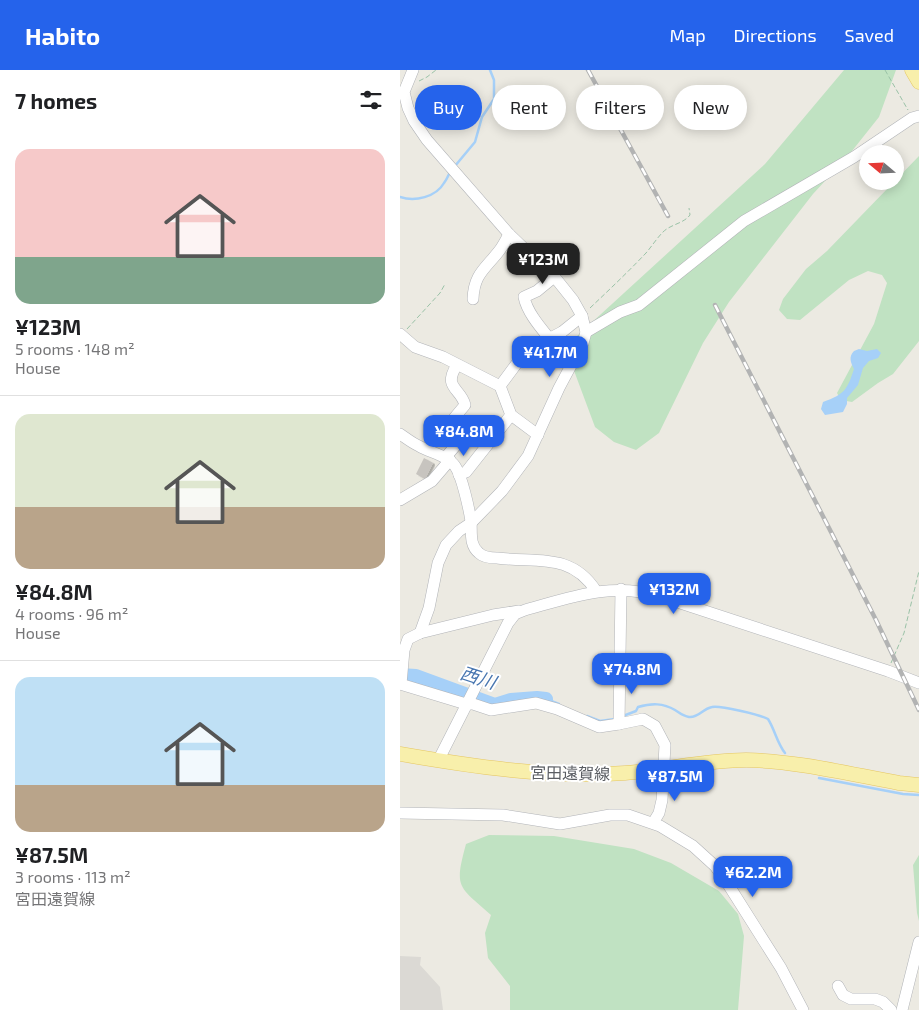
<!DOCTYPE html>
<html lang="en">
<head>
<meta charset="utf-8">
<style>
  body { margin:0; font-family:"Exo 2","Noto Sans JP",sans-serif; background:#f2f2f2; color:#202124; height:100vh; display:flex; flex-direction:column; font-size:19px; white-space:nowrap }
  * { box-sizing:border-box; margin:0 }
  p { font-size:16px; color:#757577 }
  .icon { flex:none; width:28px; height:28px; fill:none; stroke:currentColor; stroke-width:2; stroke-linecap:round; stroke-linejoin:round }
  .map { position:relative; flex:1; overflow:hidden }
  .sheet { display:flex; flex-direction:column; background:#fff; width:400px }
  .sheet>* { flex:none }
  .guide { position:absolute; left:15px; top:15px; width:429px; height:45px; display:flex; gap:10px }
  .needle { width:32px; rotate:289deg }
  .buttons { position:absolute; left:459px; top:75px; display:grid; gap:10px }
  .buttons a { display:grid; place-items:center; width:45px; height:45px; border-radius:50%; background:#fff; box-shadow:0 2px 12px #0003; font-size:25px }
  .price { position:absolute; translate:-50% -42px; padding:0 11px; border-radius:10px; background:#2563eb; color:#fff; font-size:16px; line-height:32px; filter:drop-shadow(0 1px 2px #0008) }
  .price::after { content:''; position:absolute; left:50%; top:30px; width:15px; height:11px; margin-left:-8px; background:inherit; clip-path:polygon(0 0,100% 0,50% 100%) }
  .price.on { background:#222; color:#fff }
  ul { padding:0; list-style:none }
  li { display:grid; align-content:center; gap:10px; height:265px; padding:0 15px }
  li+li { border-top:1px solid #e0e0e0 }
  li span { display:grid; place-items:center; height:155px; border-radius:15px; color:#555 }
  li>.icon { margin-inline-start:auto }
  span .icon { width:90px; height:90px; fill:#fffc; stroke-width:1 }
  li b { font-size:21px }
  h2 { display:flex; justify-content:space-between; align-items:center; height:60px; padding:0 15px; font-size:21px }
  .pill { padding:0 18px; border-radius:22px; background:#fff; box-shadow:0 2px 12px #0003; font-size:18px; line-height:45px }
  .pill.on { background:#2563eb; color:#fff }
  header { display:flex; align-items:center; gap:30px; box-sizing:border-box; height:70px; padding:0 25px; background:#2563eb; color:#fff }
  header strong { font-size:24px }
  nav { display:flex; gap:28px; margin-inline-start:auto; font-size:18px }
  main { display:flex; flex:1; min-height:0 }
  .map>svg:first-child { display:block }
  .industrial { fill:#dbd9d4 }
  .green { fill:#c0e2c2 }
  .water { fill:#a6d0f8 }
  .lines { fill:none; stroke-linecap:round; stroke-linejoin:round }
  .stream { stroke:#a6d0f8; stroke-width:2.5 }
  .river { stroke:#a6d0f8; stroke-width:14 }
  .building { fill:#c7c4bf; filter:url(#shadow) }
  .minor-casing { stroke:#b2b4b8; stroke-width:12 }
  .major-casing { stroke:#e5c662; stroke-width:15 }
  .path { stroke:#9ac2a7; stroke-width:1; stroke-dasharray:5 2.5; stroke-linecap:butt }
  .minor { stroke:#fff; stroke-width:11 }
  .major { stroke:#f8efab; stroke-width:14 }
  .rail-casing { stroke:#b2b3b3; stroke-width:4.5 }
  .rail { stroke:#fff; stroke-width:2.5; stroke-dasharray:8; stroke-linecap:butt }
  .labels { text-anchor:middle; stroke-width:4; stroke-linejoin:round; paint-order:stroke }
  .street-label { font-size:16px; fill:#5a5d62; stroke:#fff }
  .water-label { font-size:18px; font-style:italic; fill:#4876b0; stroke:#fff }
</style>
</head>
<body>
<header>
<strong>Habito</strong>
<nav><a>Map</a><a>Directions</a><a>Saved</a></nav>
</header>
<main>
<section class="sheet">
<h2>7 homes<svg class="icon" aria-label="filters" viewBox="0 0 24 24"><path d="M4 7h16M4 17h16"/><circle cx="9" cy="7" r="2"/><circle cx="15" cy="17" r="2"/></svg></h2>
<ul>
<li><span style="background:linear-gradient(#f6c9c9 70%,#7fa58c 0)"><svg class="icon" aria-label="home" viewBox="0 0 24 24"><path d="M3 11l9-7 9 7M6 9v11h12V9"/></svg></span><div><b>¥123M</b><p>5 rooms · 148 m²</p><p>House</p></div></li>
<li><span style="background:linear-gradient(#dfe7d0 60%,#b9a48a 0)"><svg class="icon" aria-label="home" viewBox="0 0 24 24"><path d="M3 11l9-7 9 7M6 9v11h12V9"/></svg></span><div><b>¥84.8M</b><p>4 rooms · 96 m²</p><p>House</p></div></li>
<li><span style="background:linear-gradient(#bfe0f5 70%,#b9a48a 0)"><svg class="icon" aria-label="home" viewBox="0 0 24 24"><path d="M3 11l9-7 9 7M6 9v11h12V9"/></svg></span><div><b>¥87.5M</b><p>3 rooms · 113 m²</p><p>宮田遠賀線</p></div></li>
</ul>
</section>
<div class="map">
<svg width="519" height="940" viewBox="0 0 519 940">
  <defs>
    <filter id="shadow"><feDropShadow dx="2.5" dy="1.5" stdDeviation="0" flood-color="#0004"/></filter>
  </defs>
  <rect width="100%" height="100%" fill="#eceae2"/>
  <path class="industrial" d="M0,886L21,887L20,895L40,917L43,940H0Z"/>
  <g class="green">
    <path d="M444,0H496L479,47L448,86L413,124L329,232L303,273L259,363L236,380L214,372L195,357L173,298V277L177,266L365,94Z"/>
    <path d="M519,86V271L493,304L478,313L452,332L441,330L437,323L474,254L487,213L482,205L468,201L449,210L400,250L387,249L379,240L383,229L406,199L427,181Z"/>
    <path d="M89,765L154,766L234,779L271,793L319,821L338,844L344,866L338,940H110V916L88,888L85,863L91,845C58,816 54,818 66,774Z"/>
    <path d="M519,785V851L517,843L513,795Z"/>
  </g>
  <path class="water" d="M459,279L467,281L477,279L481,283L478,288L469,291L463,298L458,315L447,328V334L443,342L425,345L421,339L423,332C445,324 447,320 454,299C451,293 448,287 454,281Z"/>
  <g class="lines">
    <g class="stream">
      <path d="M55,96L75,72L82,47L94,29V10L90,0"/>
      <path d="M0,127C15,132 36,127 44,113C47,109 48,106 50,102"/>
      <path d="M146,629L159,634"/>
      <path d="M187,646L200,651L215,649"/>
      <path d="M223,646L236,641L238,637C252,633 263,633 275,640C280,643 283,646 289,647C299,648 302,639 312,637C319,635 361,645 368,649C375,660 377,673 385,683"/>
      <path d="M419,708L503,724L519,725"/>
    </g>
    <path class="river" d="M0,605L16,606L95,635L111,630L137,628L146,629"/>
  </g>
  <path class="building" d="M24,388L33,393L25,409L16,404Z"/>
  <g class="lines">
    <defs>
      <g id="minor">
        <path d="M13,0L4,22L8,38L14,51L27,70L109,164L157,210L173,230L182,246L186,262L183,273L159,318L128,386L102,421L71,453L59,461L46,475L38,493L29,538L20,563"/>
        <path d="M73,229C74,204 85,199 99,181C103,176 106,170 109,164"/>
        <path d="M186,262L220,242L239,235L344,151L454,87L512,48L519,46"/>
        <path d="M0,264L15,277L43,287L100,316L111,345L138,365"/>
        <path d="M149,268C140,257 127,242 124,227L137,221L154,207"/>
        <path d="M100,316L123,285L137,275L162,262L182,246"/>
        <path d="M0,364C6,368 12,373 19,376C31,383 47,385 55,396C62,406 69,439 71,451C72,462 69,475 79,483C83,487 92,488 97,488C136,493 171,482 196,521"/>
        <path d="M45,388L56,375L59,368L50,353L65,335C61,318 42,318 57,295"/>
        <path d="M59,405L66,402L111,345"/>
        <path d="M0,430L32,411L50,390"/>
        <path d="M221,519L219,654L243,649L255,656L265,675L262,730L259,743L253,753"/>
        <path d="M0,614L66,634H73L91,640L136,633L157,639L199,657L219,654"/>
        <path d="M1,614L4,580L8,569L20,563L93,545L119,541"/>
        <path d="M38,691L108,553L115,544L125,540C172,527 211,512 259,526L488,601L519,613"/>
        <path d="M0,743L103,745L160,754L210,745H228L260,756L293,776L315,796L326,811L381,898L403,940"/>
        <path d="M438,916L443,925L451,929H475L483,932L491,940"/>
        <path d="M502,940L519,872"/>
      </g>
      <g id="major">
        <path d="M512,0L519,12"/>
        <path d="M0,684C75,697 150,708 225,703C266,700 305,690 346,690C397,691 449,704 499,713L519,715"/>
      </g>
    </defs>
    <use href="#minor" class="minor-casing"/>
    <use href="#major" class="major-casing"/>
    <g class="path">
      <path d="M485,0L508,40"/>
      <path d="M19,11L27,7L36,0"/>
      <path d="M190,238C209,220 228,202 246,183C252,176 257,168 263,162C271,154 283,154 290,145L289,138"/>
      <path d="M7,259L40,223L45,214"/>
      <path d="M491,593L504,563L519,501"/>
    </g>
    <use href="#minor" class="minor"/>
    <use href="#major" class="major"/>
    <defs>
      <g id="rail">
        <path d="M188,0L268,146"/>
        <path d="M315,235L476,550L519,640"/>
      </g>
    </defs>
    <use href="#rail" class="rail-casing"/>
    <use href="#rail" class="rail"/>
  </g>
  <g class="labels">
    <g class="street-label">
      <text transform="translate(170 703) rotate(1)" y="6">宮田遠賀線</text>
    </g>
    <g class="water-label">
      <text transform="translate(78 608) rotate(18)" y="6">西川</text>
    </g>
  </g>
</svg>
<div class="buttons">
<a><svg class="needle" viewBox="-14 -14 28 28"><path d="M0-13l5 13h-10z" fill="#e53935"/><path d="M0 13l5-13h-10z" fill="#757577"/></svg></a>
</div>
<b class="price on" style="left:143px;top:215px">¥123M</b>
<b class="price" style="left:150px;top:308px">¥41.7M</b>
<b class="price" style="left:64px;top:387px">¥84.8M</b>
<b class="price" style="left:274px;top:545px">¥132M</b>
<b class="price" style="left:232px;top:625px">¥74.8M</b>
<b class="price" style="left:275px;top:732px">¥87.5M</b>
<b class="price" style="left:353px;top:828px">¥62.2M</b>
<div class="guide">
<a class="pill on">Buy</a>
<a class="pill">Rent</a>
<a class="pill">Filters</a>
<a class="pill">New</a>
</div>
</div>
</main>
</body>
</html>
